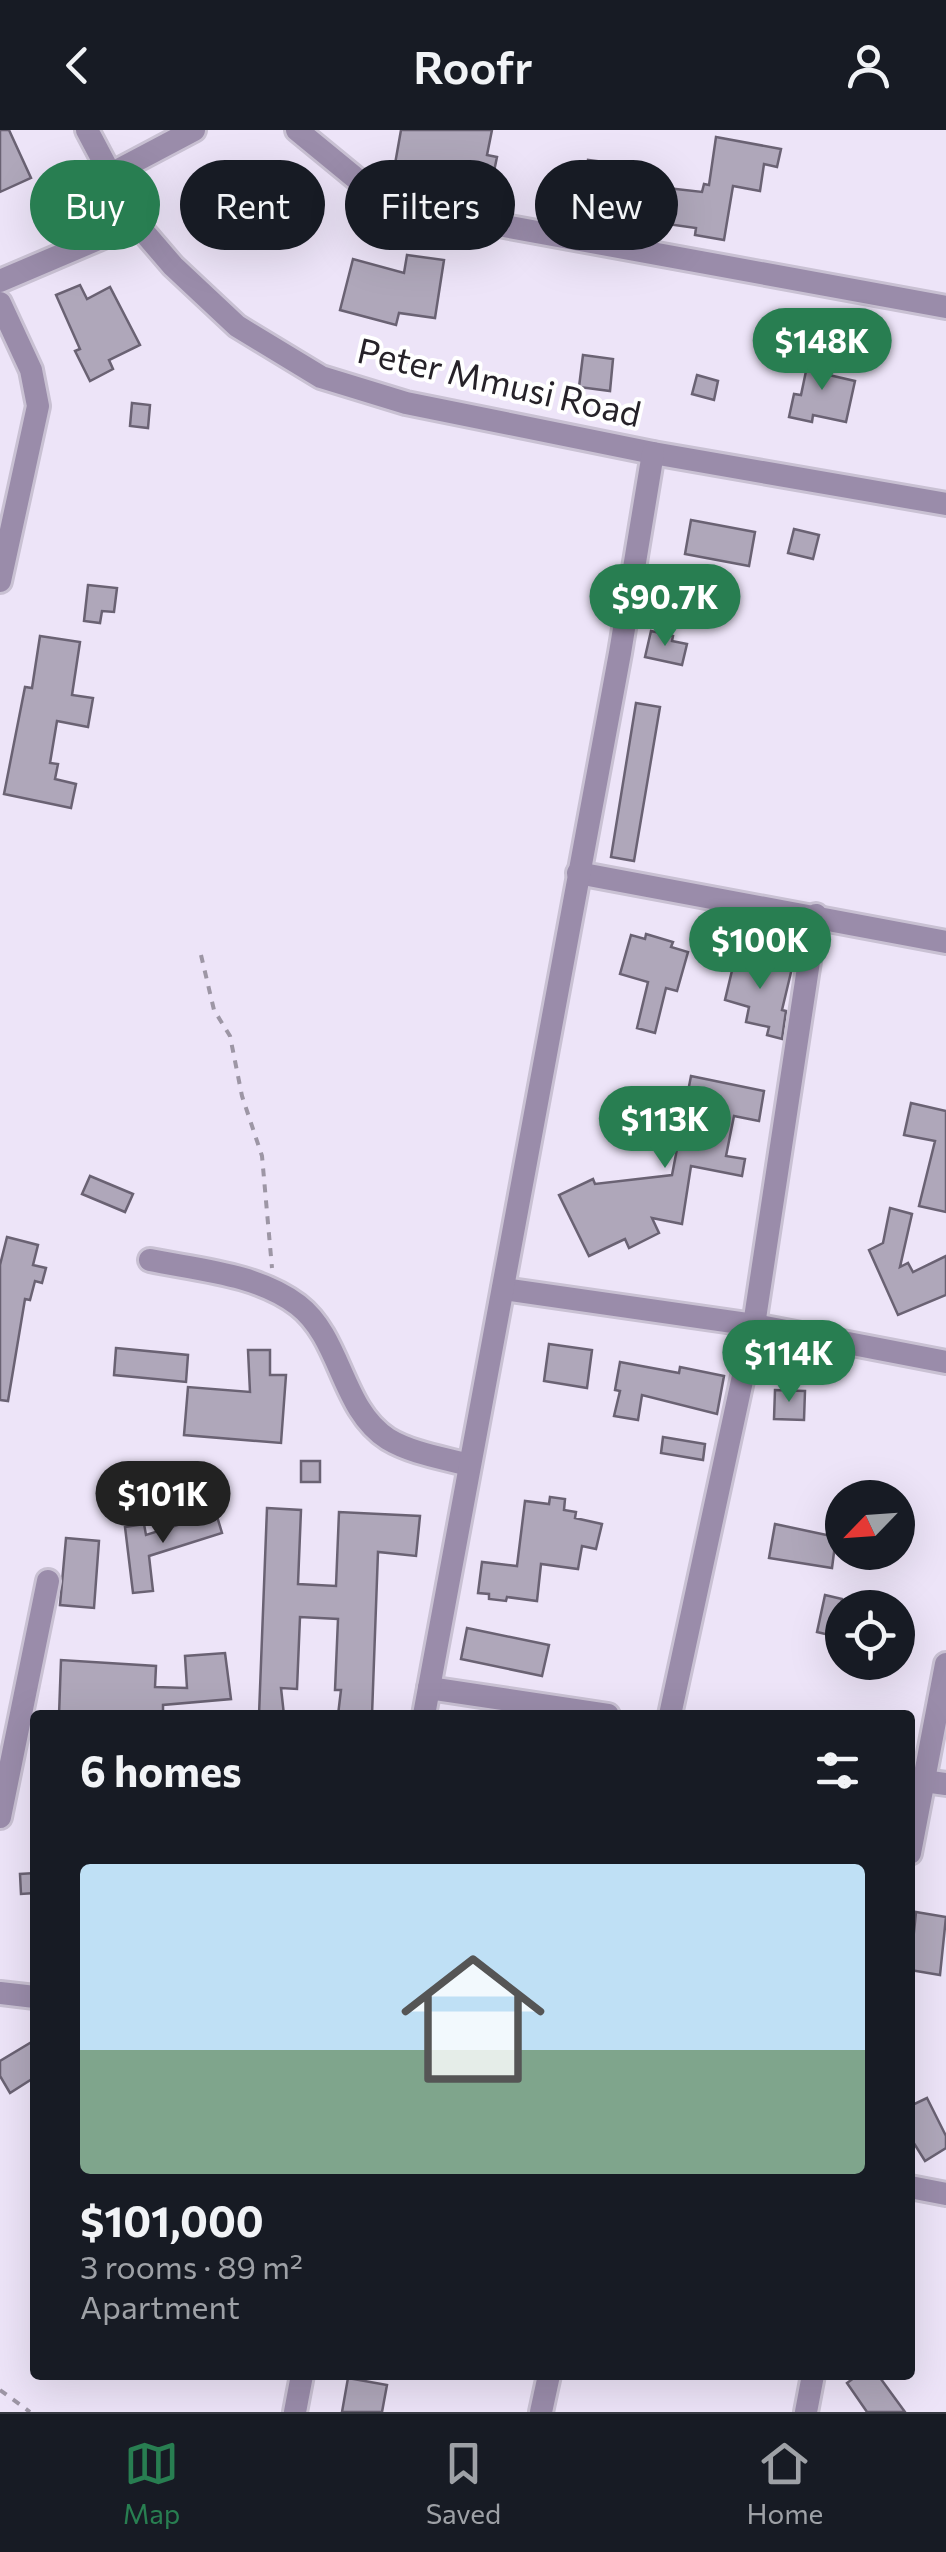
<!DOCTYPE html>
<html lang="en">
<head>
<meta charset="utf-8">
<style>
  body { margin:0; font-family:Commissioner,sans-serif; background:#20242c; color:#f1f3f6; height:100vh; display:flex; flex-direction:column; font-size:38px; white-space:nowrap }
  * { box-sizing:border-box; margin:0 }
  p { font-size:32px; color:#9ea1a6 }
  .icon { flex:none; width:55px; height:55px; fill:none; stroke:currentColor; stroke-width:2; stroke-linecap:round; stroke-linejoin:round }
  .map { position:relative; flex:1; overflow:hidden }
  .panel { position:absolute; left:30px; top:1580px; width:885px; height:670px; display:flex; flex-direction:column; background:#171b24; border-radius:10px; box-shadow:0 10px 40px #0002 }
  .panel>* { flex:none }
  .guide { position:absolute; left:30px; top:30px; width:888px; height:90px; display:flex; gap:20px }
  .needle { width:65px; rotate:245deg }
  .fabs { position:absolute; left:825px; top:1350px; display:grid; gap:20px }
  .fabs a { display:grid; place-items:center; width:90px; height:90px; border-radius:50%; background:#171b24; box-shadow:0 10px 40px #0002; font-size:50px }
  .price { position:absolute; translate:-50% -85px; padding:0 22px; border-radius:35px; background:#287e51; color:#fff; font-size:32px; line-height:65px; filter:drop-shadow(0 2px 5px #0008) }
  .price::after { content:''; position:absolute; left:50%; top:60px; width:30px; height:22px; margin-left:-15px; background:inherit; clip-path:polygon(0 0,100% 0,50% 100%) }
  .price.current { background:#222; color:#fff }
  ul { padding:0; list-style:none }
  li { display:grid; align-content:center; gap:20px; height:530px; padding:0 50px }
  li span { display:grid; place-items:center; height:310px; border-radius:10px; color:#555 }
  li>.icon { margin-inline-start:auto }
  span .icon { width:180px; height:180px; fill:#fffc; stroke-width:1 }
  li b { font-size:42px }
  h2 { display:flex; justify-content:space-between; align-items:center; height:120px; padding:0 50px; font-size:42px }
  .chip { padding:0 35px; border-radius:45px; background:#171b24; box-shadow:0 10px 40px #0002; font-size:35px; line-height:90px }
  .chip.current { background:#287e51; color:#fff }
  header { display:flex; justify-content:space-between; align-items:center; height:130px; padding:0 50px; background:#171b24; font-size:45px; font-weight:600 }
  .menu { display:flex; justify-content:space-around; align-items:center; height:140px; border-top:2px solid #363941; background:#171b24; font-size:28px; color:#9ea1a6 }
  .menu a { display:grid; justify-items:center; gap:5px }
  .menu .current { color:#287e51 }
  .map>svg:first-child { display:block }
  .building { fill:#afa7ba; stroke:#6a6273; stroke-width:2.5 }
  .lines { fill:none; stroke-linecap:round; stroke-linejoin:round }
  .minor-casing { stroke:#c9c1d3; stroke-width:28 }
  .path { stroke:#9d96a5; stroke-width:4; stroke-dasharray:8 8; stroke-linecap:butt }
  .minor { stroke:#9a8caa; stroke-width:22 }
  .labels { text-anchor:middle; stroke-width:8; stroke-linejoin:round; paint-order:stroke }
  .street-label { font-size:35px; fill:#262229; stroke:#fff }
</style>
</head>
<body>
<header><svg class="icon" aria-label="back" viewBox="0 0 24 24"><path d="M15 5l-7 7 7 7"/></svg>Roofr<svg class="icon" aria-label="person" viewBox="0 0 24 24"><circle cx="12" cy="8" r="4"/><path d="M4 21q1-7 8-7t8 7"/></svg></header>
<div class="map">
<svg width="946" height="2282" viewBox="0 0 946 2282">
  <rect width="100%" height="100%" fill="#ede4f8"/>
  <g class="building">
    <path d="M0,0H9L31,48L0,62Z"/>
    <path d="M401,0H492L487,25L497,27L492,51L482,49L479,65L438,57L441,41L395,34Z"/>
    <path d="M716,7L781,19L777,37L764,34L760,61L733,56L724,110L695,105L696,98L646,91L647,86L581,81L588,30L620,34L617,57L649,61V56L702,62L704,54L709,55Z"/>
    <path d="M407,125L444,130L435,188L399,183L396,195L340,180L353,129L404,143Z"/>
    <path d="M80,155L87,169L110,157L140,215L109,230L113,239L90,251L75,221L80,219L56,165Z"/>
    <path d="M810,222L833,227L829,245L855,251L846,292L813,285L812,292L789,287L794,264L801,265Z"/>
    <path d="M583,225L613,229L610,261L579,257Z"/>
    <path d="M697,245L718,251L714,270L692,264Z"/>
    <path d="M132,273L150,275L148,298L130,296Z"/>
    <path d="M691,390L755,402L749,436L685,424Z"/>
    <path d="M794,399L819,405L813,429L788,423Z"/>
    <path d="M88,455L117,458L114,482L102,481L100,493L84,491Z"/>
    <path d="M651,501L673,506L672,511L687,514L682,535L645,527Z"/>
    <path d="M40,506L80,512L72,565L93,568L88,597L57,591L50,633L58,634L55,649L76,654L71,678L4,664L25,557L32,558Z"/>
    <path d="M636,573L660,577L634,731L611,727Z"/>
    <path d="M717,803L732,807L725,834L710,830Z"/>
    <path d="M646,804L673,812L671,817L688,822L677,861L666,858L655,903L637,898L648,852L620,844L631,805L645,809Z"/>
    <path d="M736,824L792,838L782,880L786,881L782,909L767,905L769,897L746,892L749,877L725,870Z"/>
    <path d="M691,946L764,961L759,991L734,986L726,1026L745,1029L742,1046L691,1036L682,1094L652,1088L659,1103L629,1118L625,1109L589,1126L559,1065L593,1049L595,1054L672,1045Z"/>
    <path d="M911,973L946,981V1082L919,1076L935,1011L904,1005Z"/>
    <path d="M90,1046L133,1064L125,1082L82,1064Z"/>
    <path d="M890,1078L912,1084L900,1137L908,1133L913,1142L946,1126V1165L898,1185L869,1120L883,1113Z"/>
    <path d="M7,1107L38,1115L33,1135L46,1138L42,1153L35,1151L30,1170L25,1169L8,1271L0,1270V1135Z"/>
    <path d="M549,1214L592,1220L587,1258L544,1251Z"/>
    <path d="M116,1218L188,1225L186,1252L114,1245Z"/>
    <path d="M248,1220H270V1245H286L281,1313L184,1305L188,1257L250,1262Z"/>
    <path d="M620,1232L679,1243L680,1237L724,1246L717,1284L642,1265L638,1290L614,1286L620,1261L615,1260Z"/>
    <path d="M775,1260L805,1261L804,1290L774,1289Z"/>
    <path d="M663,1307L705,1314L703,1330L661,1323Z"/>
    <rect x="301" y="1331" width="19" height="21"/>
    <path d="M550,1367L565,1369L564,1380L576,1382L575,1388L602,1394L596,1419L582,1416L578,1439L541,1434L537,1471L507,1467L506,1471L489,1469V1464L478,1463L482,1432L517,1436L525,1371L549,1374Z"/>
    <path d="M267,1378L301,1380L298,1454L336,1456L339,1382L420,1386L416,1426L378,1422L372,1585H338L341,1560H335L338,1489L300,1487L297,1559L281,1558L284,1585H259Z"/>
    <path d="M216,1383L222,1403L149,1426L153,1461L133,1463L125,1397L144,1394L146,1405Z"/>
    <path d="M775,1394L836,1407L832,1438L769,1428Z"/>
    <path d="M66,1408L99,1411L94,1478L60,1475Z"/>
    <path d="M825,1465L842,1469L838,1507L817,1502Z"/>
    <path d="M467,1498L549,1515L542,1546L461,1529Z"/>
    <path d="M225,1523L231,1569L163,1575V1585H59L61,1530L156,1536L155,1557L187,1558L185,1526Z"/>
    <path d="M35,1743V1763L21,1764L20,1744Z"/>
    <path d="M916,1782L946,1787L940,1845L910,1840Z"/>
    <path d="M35,1910V1947L10,1963L0,1946V1931Z"/>
    <path d="M927,1968L946,2006V2018L925,2031L910,2007V1976Z"/>
    <path d="M858,2245H878L905,2282H867L847,2253Z"/>
    <path d="M348,2248L387,2255L382,2282H342Z"/>
  </g>
  <g class="lines">
    <defs>
      <g id="minor">
        <path d="M87,0L136,93L173,136L237,196L321,247L406,273L653,323L946,374"/>
        <path d="M297,0L381,69L406,78L946,177"/>
        <path d="M109,45L194,0"/>
        <path d="M0,151L136,93"/>
        <path d="M0,173L31,240L38,276L0,451"/>
        <path d="M578,743L946,812"/>
        <path d="M150,1130C199,1140 257,1144 298,1175C342,1209 341,1279 388,1309C411,1323 443,1328 469,1335"/>
        <path d="M503,1159L754,1195L946,1232"/>
        <path d="M429,1558L608,1585"/>
        <path d="M424,1585L620,523L653,323"/>
        <path d="M670,1585L754,1195L816,785"/>
        <path d="M910,1649L946,1654"/>
        <path d="M0,1687L48,1451"/>
        <path d="M910,1723L946,1534"/>
        <path d="M0,1863L35,1867"/>
        <path d="M910,2057L946,2064"/>
        <path d="M295,2282L302,2245"/>
        <path d="M541,2282L549,2245"/>
        <path d="M806,2282L813,2245"/>
      </g>
    </defs>
    <use href="#minor" class="minor-casing"/>
    <g class="path">
      <path d="M201,825L214,880L230,906L242,966L262,1026L272,1138"/>
      <path d="M0,2260L30,2282"/>
    </g>
    <use href="#minor" class="minor"/>
  </g>
  <g class="labels">
    <g class="street-label">
      <text transform="translate(499 253) rotate(13)" y="12">Peter Mmusi Road</text>
    </g>
  </g>
</svg>
<div class="fabs">
<a><svg class="needle" viewBox="-14 -14 28 28"><path d="M0-13l5 13h-10z" fill="#e53935"/><path d="M0 13l5-13h-10z" fill="#9ea1a6"/></svg></a>
<a><svg class="icon" aria-label="locate" viewBox="0 0 24 24"><circle cx="12" cy="12" r="6"/><path d="M12 2v4M12 18v4M2 12h4M18 12h4"/></svg></a>
</div>
<b class="price" style="left:822px;top:263px">$148K</b>
<b class="price" style="left:665px;top:519px">$90.7K</b>
<b class="price" style="left:760px;top:862px">$100K</b>
<b class="price" style="left:665px;top:1041px">$113K</b>
<b class="price" style="left:789px;top:1275px">$114K</b>
<b class="price current" style="left:163px;top:1416px">$101K</b>
<div class="guide">
<a class="chip current">Buy</a>
<a class="chip">Rent</a>
<a class="chip">Filters</a>
<a class="chip">New</a>
</div>
<section class="panel">
<h2>6 homes<svg class="icon" aria-label="filters" viewBox="0 0 24 24"><path d="M4 7h16M4 17h16"/><circle cx="9" cy="7" r="2"/><circle cx="15" cy="17" r="2"/></svg></h2>
<ul>
<li><span style="background:linear-gradient(#bfe0f5 60%,#7fa58c 0)"><svg class="icon" aria-label="home" viewBox="0 0 24 24"><path d="M3 11l9-7 9 7M6 9v11h12V9"/></svg></span><div><b>$101,000</b><p>3 rooms · 89 m²</p><p>Apartment</p></div></li>
</ul>
</section>
</div>
<nav class="menu">
<a class="current"><svg class="icon" aria-label="map" viewBox="0 0 24 24"><path d="M3 6l6-2 6 2 6-2v14l-6 2-6-2-6 2zM9 4v14M15 6v14"/></svg>Map</a>
<a><svg class="icon" aria-label="saved" viewBox="0 0 24 24"><path d="M7 4h10v16l-5-4-5 4z"/></svg>Saved</a>
<a><svg class="icon" aria-label="home" viewBox="0 0 24 24"><path d="M3 11l9-7 9 7M6 9v11h12V9"/></svg>Home</a>
</nav>
</body>
</html>
